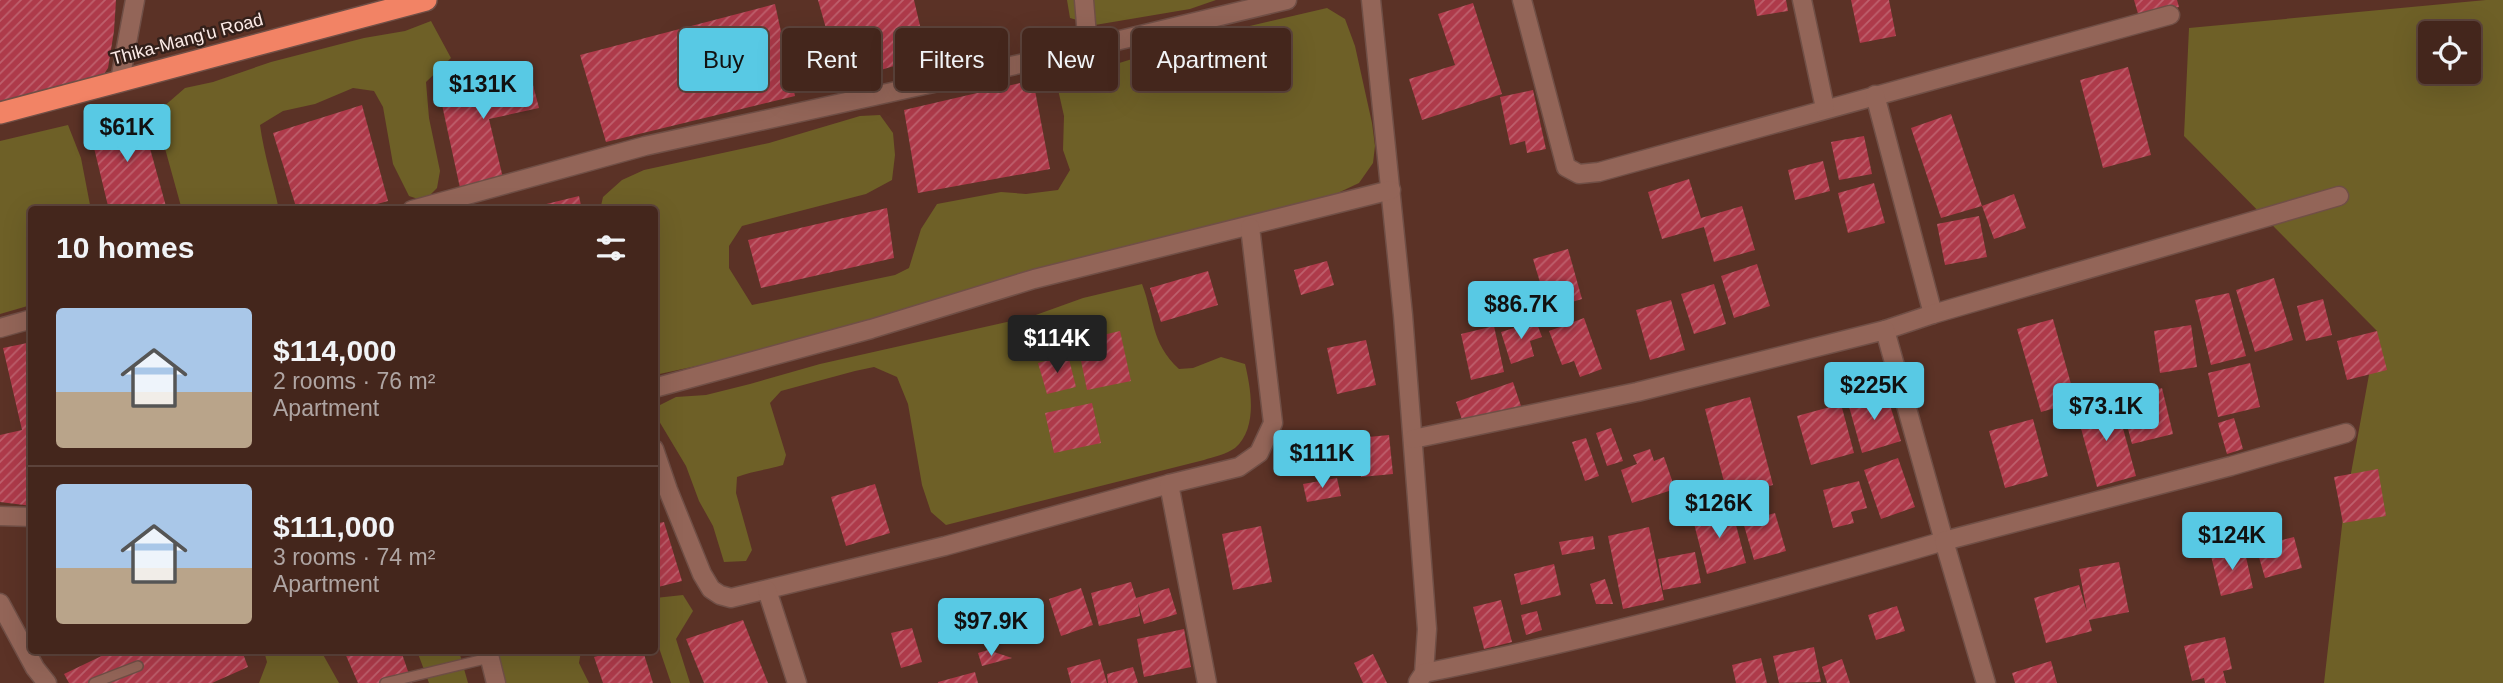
<!DOCTYPE html>
<html lang="en">
<head>
<meta charset="utf-8">
<style>
  body { margin:0; font-family:Helvetica,sans-serif; background:#4e3229; color:#f1f3f6; height:100vh; display:flex; flex-direction:column; font-size:26px; white-space:nowrap }
  * { box-sizing:border-box; margin:0 }
  p { font-size:23px; color:#afa5a3 }
  .icon { flex:none; width:38px; height:38px; fill:none; stroke:currentColor; stroke-width:2; stroke-linecap:round; stroke-linejoin:round }
  .map { position:relative; flex:1; overflow:hidden }
  .drawer { position:absolute; left:28px; top:206px; width:630px; height:448px; display:flex; flex-direction:column; background:#44261c; border-radius:7px; box-shadow:0 7px 28px #0002,0 0 0 2px #5c433b }
  .drawer>* { flex:none }
  .top-card { position:absolute; left:679px; top:28px; width:665px; height:63px; display:flex; gap:14px }
  .fabs { position:absolute; left:2418px; top:21px; display:grid; gap:14px }
  .fabs a { display:grid; place-items:center; width:63px; height:63px; border-radius:7px; background:#44261c; box-shadow:0 7px 28px #0002,0 0 0 2px #5c433b; font-size:35px }
  .price { position:absolute; translate:-50% -60px; padding:0 16px; border-radius:7px; background:#58c9e4; color:#111; font-size:23px; line-height:46px; filter:drop-shadow(0 2px 4px #0008) }
  .price::after { content:''; position:absolute; left:50%; top:42px; width:21px; height:16px; margin-left:-10px; background:inherit; clip-path:polygon(0 0,100% 0,50% 100%) }
  .price.selected { background:#222; color:#fff }
  ul { padding:0; list-style:none }
  li { display:flex; align-items:center; gap:21px; height:175px; padding:0 28px }
  li+li { border-top:2px solid #5c433b }
  li span { display:grid; place-items:center; flex:none; width:196px; height:140px; border-radius:7px; color:#555 }
  li>.icon { margin-inline-start:auto }
  span .icon { width:84px; height:84px; fill:#fffc; stroke-width:1 }
  li b { font-size:30px }
  h2 { display:flex; justify-content:space-between; align-items:center; height:84px; padding:0 28px; font-size:30px }
  .pill { padding:0 24px; border-radius:7px; background:#44261c; box-shadow:0 7px 28px #0002,0 0 0 2px #5c433b; font-size:24px; line-height:63px }
  .pill.selected { background:#58c9e4; color:#111 }
  .map>svg:first-child { display:block }
  .green { fill:#6e6027; fill-rule:evenodd }
  .building { fill:url(#building-hatch) }
  .lines { fill:none; stroke-linecap:round; stroke-linejoin:round }
  .lane-casing { stroke:#704f46; stroke-width:12 }
  .street-casing { stroke:#704f46; stroke-width:21 }
  .highway-casing { stroke:#704f46; stroke-width:24 }
  .lane { stroke:#936558; stroke-width:9 }
  .street { stroke:#936558; stroke-width:18 }
  .highway { stroke:#f28365; stroke-width:21 }
  .labels { text-anchor:middle; stroke-width:5; stroke-linejoin:round; paint-order:stroke }
  .street-label { font-size:18px; fill:#fcebe7; stroke:#33201a }
</style>
</head>
<body>
<div class="map">
<svg width="2503" height="683" viewBox="0 0 2503 683">
  <defs>
    <pattern id="building-hatch" width="6" height="6" patternUnits="userSpaceOnUse" patternTransform="scale(1.75)"><rect width="6" height="6" fill="#ae3a4a"/><path d="M-1 1l2-2M0 6l6-6M5 7l2-2" fill="none" stroke="#be606d"/></pattern>
  </defs>
  <rect width="100%" height="100%" fill="#5b3226"/>
  <g class="green">
    <path d="M1067,0H1216L1190,9L1095,25L1070,18Z"/>
    <path d="M2486,0H2503V683H2324L2343,517L2377,331L2184,136L2189,28ZM2431,33H2469V72H2431Z"/>
    <path d="M1327,8L1345,19L1355,46L1372,123L1375,146L1373,163L1359,183L1325,199L917,318L655,375L654,210H600L603,197L622,180L644,170L769,143L860,116L880,115L893,133L895,155L892,180L866,194L742,226L729,246V268L752,305L895,275L909,268L921,229L937,204L1001,192L1026,194L1058,190L1070,170L1063,150L1064,116L1057,85L1087,73L1203,37Z"/>
    <path d="M431,21L451,58L426,82L429,118L440,171L437,188L424,201L409,196L393,164L383,107L374,91L353,88L315,104L283,111L260,125C264,155 273,181 279,210H182L161,134L162,108L185,88L213,82L271,62L364,38L405,31Z"/>
    <path d="M68,125L81,158L91,210H32L31,305L0,314V141Z"/>
    <path d="M1142,284C1155,318 1150,342 1179,369L1193,368L1221,357L1245,364C1251,389 1258,428 1235,448C1227,454 1213,457 1204,460L946,525L931,512L922,485L908,404L897,377L874,367L855,371L781,391L770,403L786,455L783,465C767,470 752,471 737,477L736,493L752,550L746,561L724,562L713,526L699,501L686,466L659,421L658,406L676,397L706,395L750,384L820,364L1033,316L1083,298Z"/>
    <path d="M683,595L693,611L676,639L690,683H671L657,642L655,640V598Z"/>
    <path d="M264,651H321L339,683H259L267,662Z"/>
    <path d="M417,651H459L468,683H429Z"/>
    <path d="M493,651H581L579,663L589,683H498Z"/>
  </g>
  <g class="building">
    <path d="M0,0H116L114,31L108,68L99,81L0,112Z"/>
    <path d="M818,0H914L927,56L841,82Z"/>
    <path d="M1754,0H1786L1788,11L1757,16Z"/>
    <path d="M1851,0H1889L1896,36L1860,43Z"/>
    <path d="M2134,0H2177L2179,7L2139,17Z"/>
    <path d="M1473,3L1502,94L1422,120L1409,79L1455,65L1438,14Z"/>
    <path d="M775,4L795,96L606,142L580,55Z"/>
    <path d="M528,66L539,108L489,119L503,178L460,188L439,91Z"/>
    <path d="M2128,67L2151,155L2103,168L2080,80Z"/>
    <path d="M1033,80L1050,169L918,193L904,110Z"/>
    <path d="M1533,90L1546,149L1527,153L1525,141L1510,145L1500,97Z"/>
    <path d="M362,105L388,201L355,210H297L273,133Z"/>
    <path d="M140,112L167,210H109L88,123Z"/>
    <path d="M1951,114L1982,206L1941,218L1911,128Z"/>
    <path d="M1864,136L1872,174L1839,180L1831,142Z"/>
    <path d="M1823,161L1830,191L1795,200L1788,170Z"/>
    <path d="M1689,179L1701,218L1742,206L1755,250L1714,262L1704,227L1662,239L1648,192Z"/>
    <path d="M1874,183L1885,223L1848,233L1838,193Z"/>
    <path d="M2014,194L2026,228L1994,239L1982,206Z"/>
    <path d="M579,196L582,210H526V209Z"/>
    <path d="M887,208L894,258L761,288L748,240Z"/>
    <path d="M1979,216L1987,257L1945,265L1937,224Z"/>
    <path d="M1568,249L1582,299L1548,309L1533,259Z"/>
    <path d="M1327,261L1334,285L1301,295L1294,270Z"/>
    <path d="M1757,264L1770,306L1734,318L1721,276Z"/>
    <path d="M1208,271L1218,305L1161,322L1150,288Z"/>
    <path d="M2274,278L2293,340L2255,352L2236,290Z"/>
    <path d="M1714,284L1726,324L1694,334L1681,294Z"/>
    <path d="M2229,293L2246,356L2211,365L2195,300Z"/>
    <path d="M2323,299L2332,335L2306,341L2297,306Z"/>
    <path d="M1671,300L1685,350L1650,360L1636,310Z"/>
    <path d="M1584,318L1602,369L1580,377L1574,361L1562,365L1549,331Z"/>
    <path d="M2053,319L2076,402L2041,412L2017,329Z"/>
    <path d="M1536,321L1542,337L1530,341L1534,356L1511,364L1501,332Z"/>
    <path d="M2191,325L2197,367L2160,373L2154,331Z"/>
    <path d="M1494,326L1504,372L1471,380L1461,334Z"/>
    <path d="M1120,331L1131,381L1087,390L1077,341Z"/>
    <path d="M2377,331L2387,370L2347,380L2337,341Z"/>
    <path d="M1366,340L1376,385L1337,394L1327,348Z"/>
    <path d="M32,342V506L0,502V435L22,430L3,348Z"/>
    <path d="M1068,355L1076,387L1047,394L1038,363Z"/>
    <path d="M2250,363L2260,407L2218,417L2208,373Z"/>
    <path d="M1513,382L1522,409L1465,429L1456,402Z"/>
    <path d="M2162,388L2173,434L2132,444L2120,399Z"/>
    <path d="M1886,392L1901,441L1862,453L1848,403Z"/>
    <path d="M1750,397L1773,485L1728,497L1705,409Z"/>
    <path d="M2115,399L2136,476L2097,487L2076,410Z"/>
    <path d="M1092,403L1101,443L1054,453L1045,413Z"/>
    <path d="M1841,404L1854,453L1811,465L1797,416Z"/>
    <path d="M2234,418L2243,449L2227,454L2218,423Z"/>
    <path d="M2033,419L2048,476L2005,488L1989,431Z"/>
    <path d="M1611,428L1623,461L1607,466L1596,433Z"/>
    <path d="M1389,435L1393,474L1361,477L1358,438Z"/>
    <path d="M1586,438L1599,476L1585,481L1572,442Z"/>
    <path d="M1650,449L1654,461L1664,457L1675,489L1632,503L1621,470L1637,464L1633,455Z"/>
    <path d="M1898,458L1915,507L1881,519L1864,470Z"/>
    <path d="M2378,469L2386,516L2343,523L2334,477Z"/>
    <path d="M1337,478L1341,496L1307,502L1303,484Z"/>
    <path d="M1859,481L1867,508L1851,512L1854,523L1833,528L1823,490Z"/>
    <path d="M875,484L890,533L846,546L831,497Z"/>
    <path d="M1731,506L1746,563L1707,574L1692,516Z"/>
    <path d="M1775,513L1786,551L1754,560L1743,522Z"/>
    <path d="M664,522L682,581L654,588V524Z"/>
    <path d="M1261,526L1272,582L1233,590L1222,534Z"/>
    <path d="M1649,527L1664,600L1623,609L1608,536Z"/>
    <path d="M1593,536L1595,549L1562,555L1559,542Z"/>
    <path d="M2294,537L2302,568L2265,578L2256,547Z"/>
    <path d="M2244,548L2253,588L2221,596L2211,556Z"/>
    <path d="M1695,552L1701,583L1663,590L1658,559Z"/>
    <path d="M2119,562L2129,612L2089,620L2092,631L2046,643L2034,598L2079,585L2087,612L2079,569Z"/>
    <path d="M1554,564L1561,595L1521,605L1514,574Z"/>
    <path d="M1605,579L1613,604H1596L1590,584Z"/>
    <path d="M1131,582L1136,598L1169,588L1177,614L1144,624L1138,603L1140,616L1099,626L1091,593Z"/>
    <path d="M1081,588L1093,625L1061,636L1049,599Z"/>
    <path d="M1501,600L1512,642L1484,649L1473,607Z"/>
    <path d="M1897,606L1905,631L1876,640L1868,615Z"/>
    <path d="M1537,611L1542,630L1526,635L1521,615Z"/>
    <path d="M743,620L768,683H704L686,639Z"/>
    <path d="M912,628L922,662L901,668L891,633Z"/>
    <path d="M1184,629L1191,667L1144,677L1137,639Z"/>
    <path d="M2225,637L2232,669L2223,671L2226,683H2205L2204,678L2192,681L2184,646Z"/>
    <path d="M1814,647L1821,682L1779,683L1773,656Z"/>
    <path d="M988,650L1012,658L982,666L978,653Z"/>
    <path d="M112,651H242L248,667L212,683H69L64,674Z"/>
    <path d="M344,651H401L412,683H358Z"/>
    <path d="M616,651H643L653,683H603L594,657Z"/>
    <path d="M1373,654L1387,683H1363L1354,663Z"/>
    <path d="M1761,658L1767,683H1736L1732,665Z"/>
    <path d="M1100,659L1107,683H1071L1067,668Z"/>
    <path d="M1842,659L1850,683H1827L1822,667Z"/>
    <path d="M2051,661L2057,683H2015L2012,673Z"/>
    <path d="M1133,667L1138,683H1108L1107,674Z"/>
    <path d="M975,672L978,683H938V682Z"/>
  </g>
  <g class="lines">
    <defs>
      <g id="lane">
        <path d="M94,683L138,666"/>
        <path d="M385,683L489,658"/>
      </g>
      <g id="street">
        <path d="M1084,0L1088,48"/>
        <path d="M1371,0L1403,315L1427,629L1424,673L1418,682"/>
        <path d="M1522,0L1566,167L1579,174L1599,172L2170,15"/>
        <path d="M1802,0L1825,108"/>
        <path d="M120,80L135,0"/>
        <path d="M1875,95L1933,314"/>
        <path d="M412,210L645,146L1020,64L1287,0"/>
        <path d="M0,328L32,319"/>
        <path d="M1885,330L1933,314L2339,196"/>
        <path d="M654,388L871,329L1034,279L1391,190"/>
        <path d="M1413,439L1637,392L1885,330L1944,541C1773,591 1599,638 1424,673"/>
        <path d="M654,449L668,490L702,574L711,589L720,595L731,598L945,546L1169,484"/>
        <path d="M0,516L32,517"/>
        <path d="M767,590L797,683"/>
        <path d="M0,603L35,668L47,683"/>
        <path d="M488,651L496,683"/>
        <path d="M1207,683L1169,484L1239,467L1259,453L1273,423L1250,227"/>
        <path d="M1986,683L1944,541L2231,466L2346,433"/>
      </g>
      <path id="highway" d="M0,113L426,0"/>
    </defs>
    <use href="#lane" class="lane-casing"/>
    <use href="#street" class="street-casing"/>
    <use href="#highway" class="highway-casing"/>
    <use href="#lane" class="lane"/>
    <use href="#street" class="street"/>
    <use href="#highway" class="highway"/>
  </g>
  <g class="labels">
    <g class="street-label">
      <text transform="translate(187 39) rotate(-15)" y="6">Thika-Mang'u Road</text>
    </g>
  </g>
</svg>
<div class="fabs">
<a><svg class="icon" aria-label="locate" viewBox="0 0 24 24"><circle cx="12" cy="12" r="6"/><path d="M12 2v4M12 18v4M2 12h4M18 12h4"/></svg></a>
</div>
<b class="price" style="left:483px;top:121px">$131K</b>
<b class="price" style="left:127px;top:164px">$61K</b>
<b class="price" style="left:1521px;top:341px">$86.7K</b>
<b class="price selected" style="left:1057px;top:375px">$114K</b>
<b class="price" style="left:1874px;top:422px">$225K</b>
<b class="price" style="left:2106px;top:443px">$73.1K</b>
<b class="price" style="left:1322px;top:490px">$111K</b>
<b class="price" style="left:1719px;top:540px">$126K</b>
<b class="price" style="left:2232px;top:572px">$124K</b>
<b class="price" style="left:991px;top:658px">$97.9K</b>
<div class="top-card">
<a class="pill selected">Buy</a>
<a class="pill">Rent</a>
<a class="pill">Filters</a>
<a class="pill">New</a>
<a class="pill">Apartment</a>
</div>
<section class="drawer">
<h2>10 homes<svg class="icon" aria-label="filters" viewBox="0 0 24 24"><path d="M4 7h16M4 17h16"/><circle cx="9" cy="7" r="2"/><circle cx="15" cy="17" r="2"/></svg></h2>
<ul>
<li><span style="background:linear-gradient(#a9c7e8 60%,#b9a48a 0)"><svg class="icon" aria-label="home" viewBox="0 0 24 24"><path d="M3 11l9-7 9 7M6 9v11h12V9"/></svg></span><div><b>$114,000</b><p>2 rooms · 76 m²</p><p>Apartment</p></div></li>
<li><span style="background:linear-gradient(#a9c7e8 60%,#b9a48a 0)"><svg class="icon" aria-label="home" viewBox="0 0 24 24"><path d="M3 11l9-7 9 7M6 9v11h12V9"/></svg></span><div><b>$111,000</b><p>3 rooms · 74 m²</p><p>Apartment</p></div></li>
</ul>
</section>
</div>
</body>
</html>
